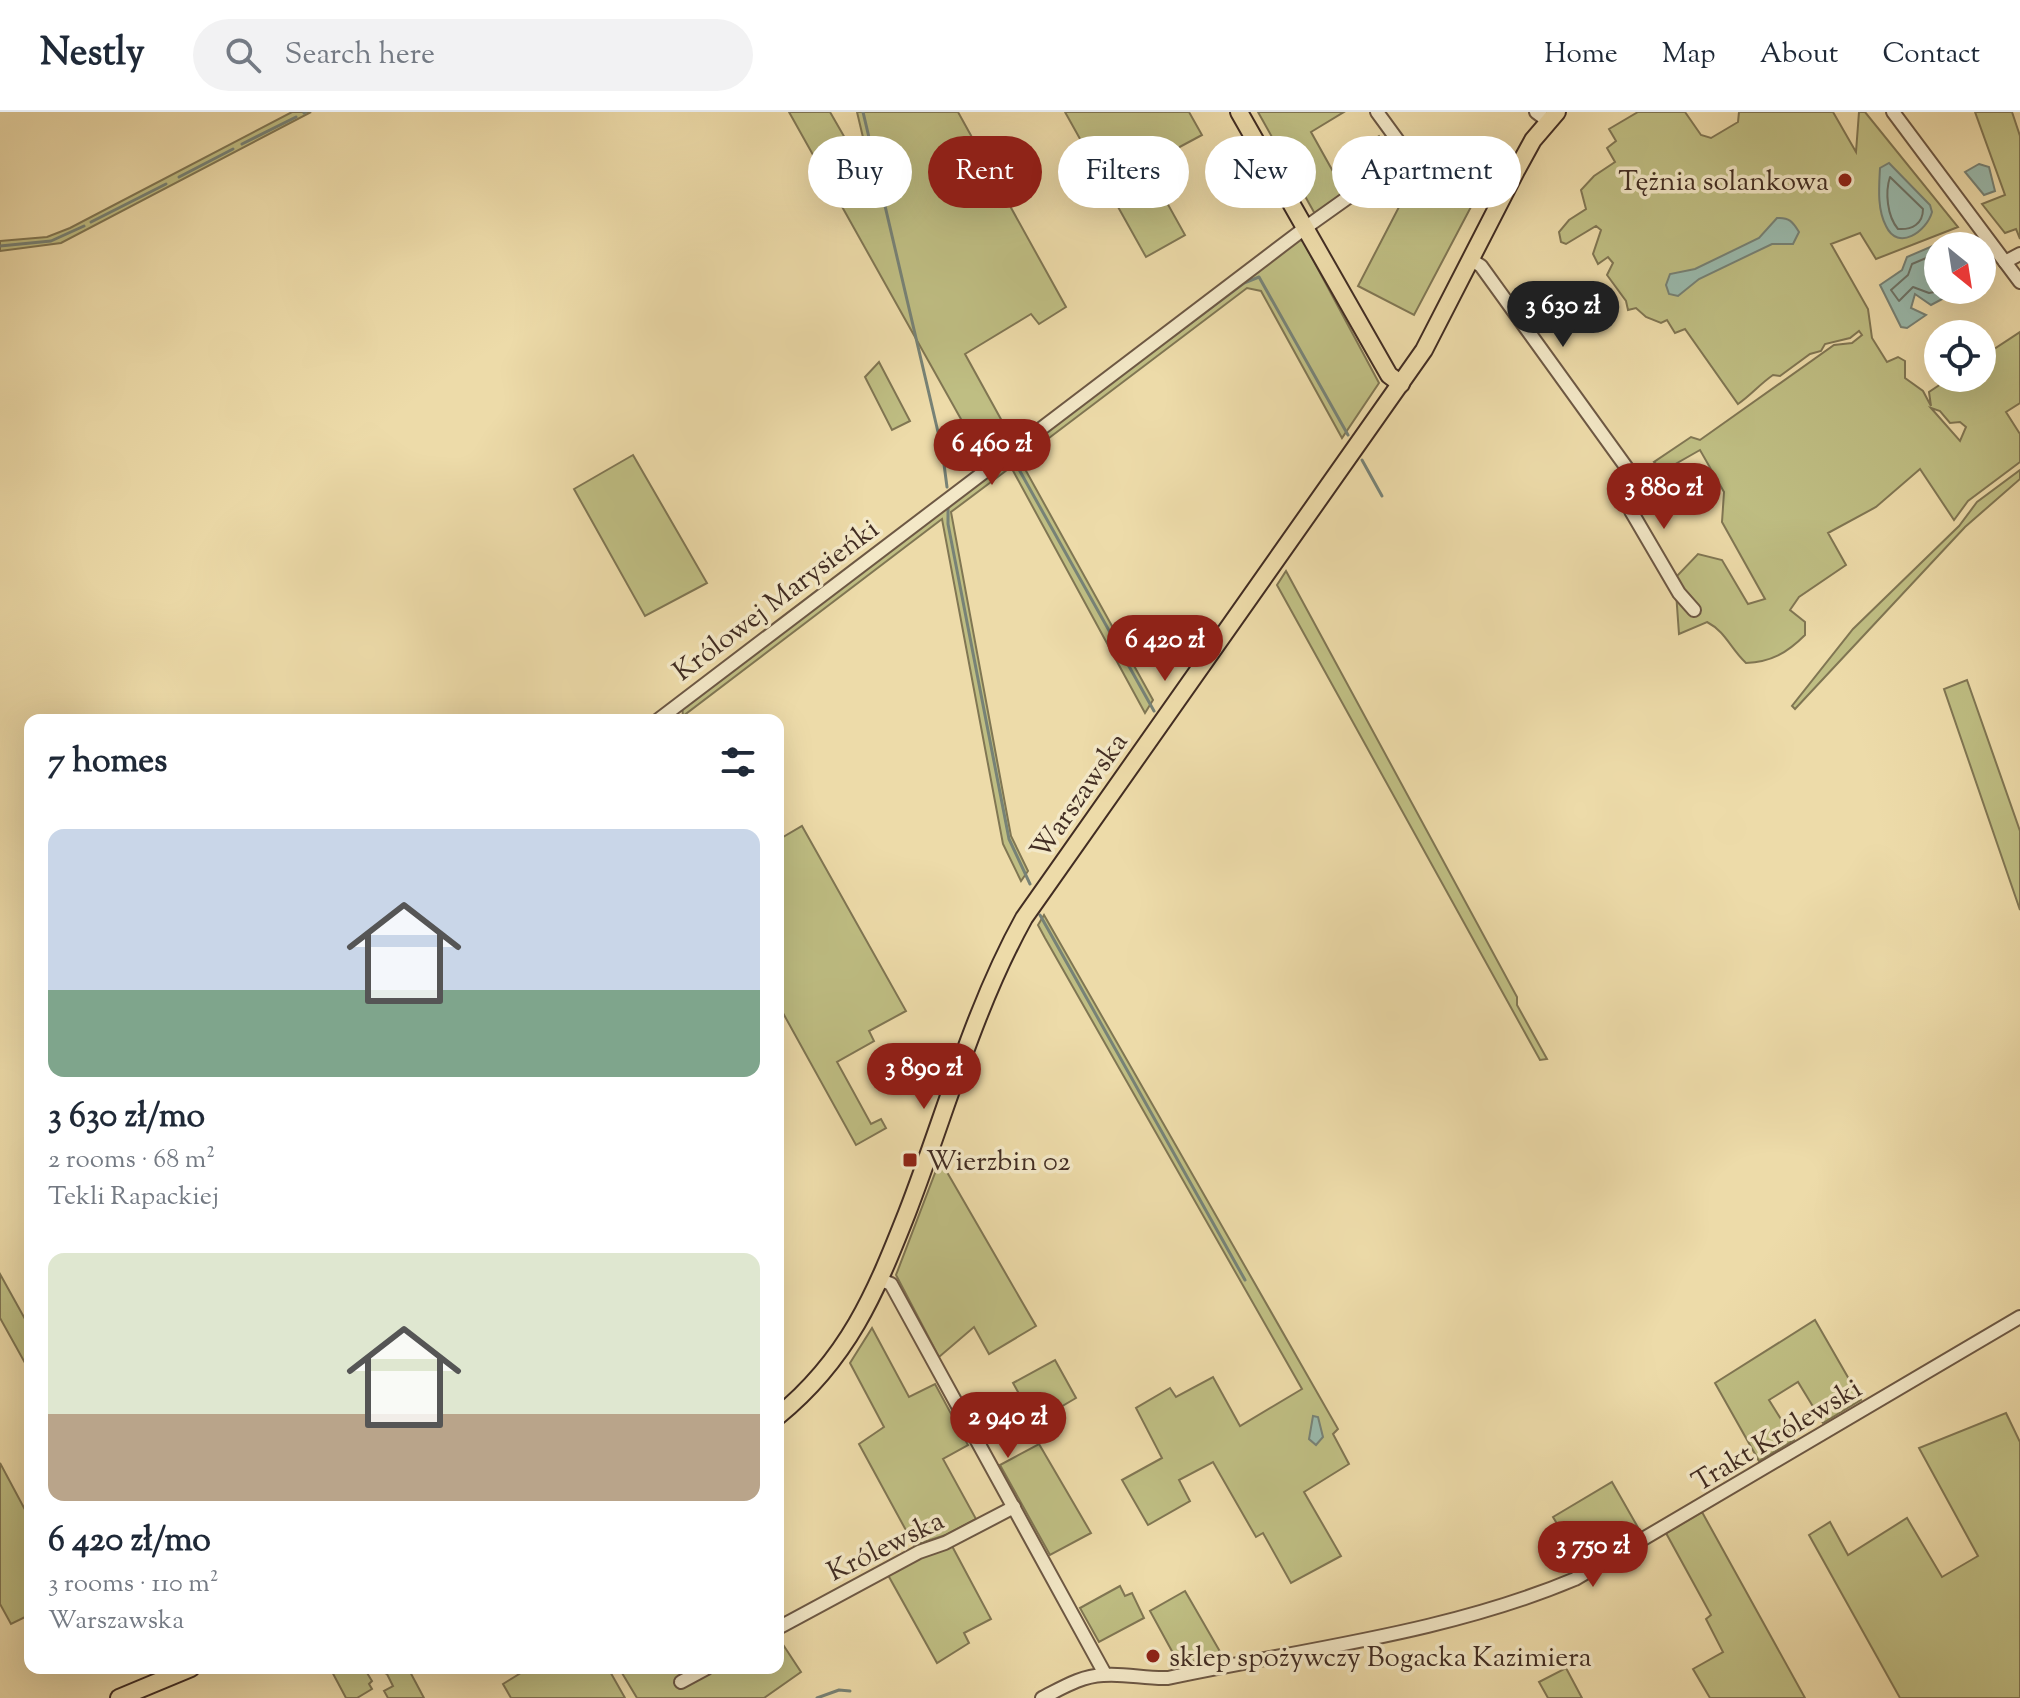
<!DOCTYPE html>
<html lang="en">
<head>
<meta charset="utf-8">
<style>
  body { margin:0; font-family:"Sorts Mill Goudy",serif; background:#f2f2f3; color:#1f2937; height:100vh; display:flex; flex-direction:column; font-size:30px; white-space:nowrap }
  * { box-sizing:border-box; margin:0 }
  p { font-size:26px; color:#747a83 }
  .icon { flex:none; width:44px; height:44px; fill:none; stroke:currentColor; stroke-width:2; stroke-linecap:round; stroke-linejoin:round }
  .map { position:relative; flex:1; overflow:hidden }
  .drawer { position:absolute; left:24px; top:602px; width:760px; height:960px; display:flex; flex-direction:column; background:#fff; border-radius:16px; box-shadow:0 8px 32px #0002 }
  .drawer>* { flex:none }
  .guide { position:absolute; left:808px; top:24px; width:760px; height:72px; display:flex; gap:16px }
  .needle { width:52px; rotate:150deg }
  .fabs { position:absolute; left:1924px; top:120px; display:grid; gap:16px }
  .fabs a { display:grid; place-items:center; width:72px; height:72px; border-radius:50%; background:#fff; box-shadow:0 8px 32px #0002; font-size:40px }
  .price { position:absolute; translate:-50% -68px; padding:0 18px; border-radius:28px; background:#8f2418; color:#fff; font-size:26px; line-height:52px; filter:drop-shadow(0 2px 4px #0008) }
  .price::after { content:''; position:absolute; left:50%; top:48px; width:24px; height:18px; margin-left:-12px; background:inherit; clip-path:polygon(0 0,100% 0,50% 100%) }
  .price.selected { background:#222; color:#fff }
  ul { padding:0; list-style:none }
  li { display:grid; align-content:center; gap:16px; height:424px; padding:0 24px }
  li span { display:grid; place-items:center; height:248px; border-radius:16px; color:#555 }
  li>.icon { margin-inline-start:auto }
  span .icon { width:144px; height:144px; fill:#fffc; stroke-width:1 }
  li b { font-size:34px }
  h2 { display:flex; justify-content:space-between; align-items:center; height:96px; padding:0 24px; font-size:34px }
  .tag { padding:0 28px; border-radius:36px; background:#fff; box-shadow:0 8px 32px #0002; font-size:28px; line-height:72px }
  .tag.selected { background:#8f2418; color:#fff }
  header { display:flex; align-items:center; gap:48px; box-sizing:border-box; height:112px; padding:0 40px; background:#fff; border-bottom:2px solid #e0e1e3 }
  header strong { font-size:38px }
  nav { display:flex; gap:44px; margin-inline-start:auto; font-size:28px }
  .search { width:560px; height:72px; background:#f2f2f3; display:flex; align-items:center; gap:20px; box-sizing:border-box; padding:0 28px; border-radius:44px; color:#747a83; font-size:30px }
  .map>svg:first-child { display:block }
  .green { fill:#bfbe83; stroke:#807653; stroke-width:2; fill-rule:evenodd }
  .water { fill:#9abaad; stroke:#778276; stroke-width:2 }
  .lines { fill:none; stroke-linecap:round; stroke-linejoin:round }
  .shore { stroke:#6e7468; stroke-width:2 }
  .stream { stroke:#778276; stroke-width:3 }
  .minor-casing { stroke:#6d5844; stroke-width:16 }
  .major-casing { stroke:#422d23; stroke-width:20 }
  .minor { stroke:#f3e8c7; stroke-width:12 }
  .major { stroke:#eddba9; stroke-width:16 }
  .poi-dot { fill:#8f2418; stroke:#f3e8c7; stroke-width:3 }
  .labels { text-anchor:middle; stroke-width:7; stroke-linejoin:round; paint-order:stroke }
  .poi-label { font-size:28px; fill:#422d23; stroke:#f3e8c7; text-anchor:start }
  .street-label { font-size:28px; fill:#422d23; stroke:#f3e8c7 }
</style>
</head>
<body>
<header>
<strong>Nestly</strong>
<div class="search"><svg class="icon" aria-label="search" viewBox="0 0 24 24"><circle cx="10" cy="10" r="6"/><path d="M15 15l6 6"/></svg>Search here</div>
<nav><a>Home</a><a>Map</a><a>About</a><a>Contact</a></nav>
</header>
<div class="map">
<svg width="2020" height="1586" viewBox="0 0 2020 1586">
  <rect width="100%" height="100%" fill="#eddba9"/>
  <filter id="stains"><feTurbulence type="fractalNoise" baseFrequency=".0025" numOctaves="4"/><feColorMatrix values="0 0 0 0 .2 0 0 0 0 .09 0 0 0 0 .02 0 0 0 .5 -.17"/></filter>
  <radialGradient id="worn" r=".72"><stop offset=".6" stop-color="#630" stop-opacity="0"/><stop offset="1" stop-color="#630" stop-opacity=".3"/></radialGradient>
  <g class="green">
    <path d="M292,0H311L61,131L0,139V129L47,125L70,116Z"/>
    <path d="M789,0H830L853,40L866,38L857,0H958L1066,195L1039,212L1031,202L965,242L1013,329L985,350Z"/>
    <path d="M1065,0H1189L1202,23L1146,53L1185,123L1146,145Z"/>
    <path d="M1258,0H1344L1311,20L1345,81L1315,102Z"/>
    <path d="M1638,0H1685L1701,23L1711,26L1738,10L1739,0H1833L1856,40L1859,0H1865L1958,115L1876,147L1860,121L1831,132L1868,197L1872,226L1887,250L1898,245L1905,249V266L1923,279L1931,294L1929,280L1950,266H1982V245L2020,220V291L2006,300L2020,322V350L1968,389L1954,408L1920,357L1876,395L1828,421L1846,453L1799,485L1790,498L1805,510V523C1787,541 1771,550 1746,551C1730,536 1726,520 1707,510L1679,522L1675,466L1698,442L1722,448L1748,492L1765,487L1722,410L1724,380L1700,338L1663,359L1654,350L1691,325L1700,328L1834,233L1852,231L1862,223L1859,219L1850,226L1825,232L1821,239L1810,242L1780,264L1773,263C1760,272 1751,283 1738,292L1685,217L1675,221L1667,208L1661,211L1646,205L1636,196L1628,198L1626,189L1607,163L1613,151L1608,145L1598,152L1593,142L1601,118L1596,114L1566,132L1561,130L1559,120L1569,108L1586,97L1581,78L1594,64L1615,50L1607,36L1616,29L1609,17ZM1931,296L1940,299L1950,311L1960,310L1966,315L1960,329Z"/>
    <path d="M1975,0H2012L2020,24V127L2016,117L2005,121L1982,92L2005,83Z"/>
    <path d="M1379,24L1394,43L1371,62L1357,38Z"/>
    <path d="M1415,64L1472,93L1414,203L1358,174Z"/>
    <path d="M1297,127L1303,129L1379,271L1342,326L1261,179L1247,176L1020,348L1153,588L1145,601L1011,355L951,400L1011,724L1028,759L1021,769L1003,732L942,407L683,604L682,593Z"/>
    <path d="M879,250L910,309L892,318L865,265Z"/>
    <path d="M633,343L707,471L645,504L574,377Z"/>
    <path d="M2020,358V367L1965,415L1795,597L1792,594L1853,517L1959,414L1977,390Z"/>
    <path d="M1286,459L1517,885V893L1547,947L1540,948L1277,473Z"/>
    <path d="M1967,568L2020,719V798L1944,577Z"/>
    <path d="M802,714L906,899L869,919L874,929L837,950L871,1012L881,1007L886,1016L856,1033L778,892V728Z"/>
    <path d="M1044,803L1338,1317L1333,1322L1349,1352L1304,1380L1341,1444L1291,1471L1263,1421L1256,1425L1213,1350L1179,1368L1190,1389L1148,1413L1122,1368L1162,1346L1136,1296L1170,1276L1176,1285L1213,1265L1240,1314L1302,1277L1045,826L1038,813Z"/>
    <path d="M940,1048L1036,1214L989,1242L974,1215L939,1245L896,1163Z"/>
    <path d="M0,1162L30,1216V1260L0,1206Z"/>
    <path d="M1815,1208L1861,1288L1823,1311L1798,1270L1769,1288L1794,1328L1759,1349L1715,1271Z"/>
    <path d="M872,1216L909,1285L935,1272L968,1333L943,1347L976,1407L946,1423L914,1433L859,1332L884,1315L850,1251Z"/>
    <path d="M1055,1248L1076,1286L1035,1310L1013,1271Z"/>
    <path d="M2006,1301L2020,1330V1586H1900L1809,1423L1830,1410L1848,1443L1907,1406L1942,1465L1978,1444L1919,1336Z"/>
    <path d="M1039,1332L1091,1421L1050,1443L1000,1353Z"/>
    <path d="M0,1351L30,1407V1512L25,1505L11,1512L0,1492Z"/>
    <path d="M1612,1370L1640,1419L1582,1453L1553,1405Z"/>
    <path d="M1702,1400L1805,1586H1710L1693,1557L1723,1540L1706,1507L1711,1503L1666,1421Z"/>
    <path d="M952,1434L991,1507L964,1521L969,1531L937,1551L888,1463L921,1444Z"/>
    <path d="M1120,1474L1125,1484L1132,1481L1144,1506L1099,1530L1080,1496Z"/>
    <path d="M1185,1479L1222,1543L1179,1552L1150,1499Z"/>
    <path d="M778,1525L801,1560L764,1586H637L619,1556H677L681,1563L679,1573L714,1556H778Z"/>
    <path d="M330,1556H364L372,1569L369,1572L372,1577L357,1586H346Z"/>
    <path d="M375,1556H408L424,1586H388L384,1579L393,1574L387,1562Z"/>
    <path d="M529,1556H608L625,1586H511L503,1572Z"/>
    <path d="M1566,1556L1582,1586H1548L1539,1570Z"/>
  </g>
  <g class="water">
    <path d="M1889,51L1930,93L1932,100C1927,119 1898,140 1886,114C1877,97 1879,75 1880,56Z"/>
    <path d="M1979,52L1989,55L1995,79L1984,83L1965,60Z"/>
    <path d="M1777,106C1789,105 1793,110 1799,120L1793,132H1772L1699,167L1678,184L1669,182L1666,173L1670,162L1695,157L1759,126Z"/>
    <path d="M1947,132L1957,134H1938V178H1959L1931,193L1915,182L1911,196L1926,203L1907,216L1901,215L1880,173L1902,158L1907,145L1935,133Z"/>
    <path d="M1318,1305L1323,1325L1316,1333L1309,1327L1313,1304Z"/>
  </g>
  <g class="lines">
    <g class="shore">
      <path d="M1890,65L1923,97C1923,112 1912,118 1898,117C1887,104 1885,80 1890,65Z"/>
      <path d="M1938,141L1912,152L1908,163L1891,178L1899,189L1913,175L1929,181L1946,178"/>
    </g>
    <g class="stream">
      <path d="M863,0L942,337L947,375"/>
      <path d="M304,1L306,0"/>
      <path d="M242,32L296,5"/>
      <path d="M179,65L233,37"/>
      <path d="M91,110L166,72"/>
      <path d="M0,134L51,129L84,114"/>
      <path d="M1172,225L1244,171L1259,165L1348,323"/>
      <path d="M1012,345L1154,599"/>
      <path d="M1362,348L1382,384"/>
      <path d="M948,395V412L1009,727L1030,772"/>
      <path d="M685,595L757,540"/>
      <path d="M1040,803L1245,1168"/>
      <path d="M817,1586L839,1578L850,1579"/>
    </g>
    <defs>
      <g id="minor">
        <path d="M1536,0L1548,9"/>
        <path d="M1893,0L2020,170"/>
        <path d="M1470,147L1481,154L1637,370L1631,385V399L1679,481L1694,498"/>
        <path d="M2005,150L2020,142"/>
        <path d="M658,608L1305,116L1402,47L1404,37L1377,0"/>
        <path d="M881,1168L891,1172L1105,1562"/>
        <path d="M778,1516L919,1440L945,1431L1014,1395"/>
        <path d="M681,1570L707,1556"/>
        <path d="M1042,1586C1062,1576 1081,1564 1103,1563C1125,1561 1146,1567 1168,1566C1304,1537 1447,1521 1575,1467L2020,1205"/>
      </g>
      <g id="major">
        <path d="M1239,0L1389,263L1401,272"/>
        <path d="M778,1304C848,1247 875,1182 907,1101C945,1003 973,898 1024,806L1424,238L1516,59L1533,28L1557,0"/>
        <path d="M119,1586L191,1556"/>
      </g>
    </defs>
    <use href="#minor" class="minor-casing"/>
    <use href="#major" class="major-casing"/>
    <use href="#minor" class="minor"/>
    <use href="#major" class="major"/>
  </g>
  <g class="poi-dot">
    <circle cx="1845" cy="68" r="8"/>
    <rect x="902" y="1040" width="16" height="16" rx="4"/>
    <circle cx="1153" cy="1544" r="8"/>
  </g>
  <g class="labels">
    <g class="poi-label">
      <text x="1829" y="78" text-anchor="end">Tężnia solankowa</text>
      <text x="926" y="1058">Wierzbin 02</text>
      <text x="1169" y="1554">sklep spożywczy Bogacka Kazimiera</text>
    </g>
    <g class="street-label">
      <text transform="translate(775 487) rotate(-37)" y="10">Królowej Marysieńki</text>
      <text transform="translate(1078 683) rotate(-55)" y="10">Warszawska</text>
      <text transform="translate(1776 1322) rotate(-31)" y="10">Trakt Królewski</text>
      <text transform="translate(885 1433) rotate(-26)" y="10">Królewska</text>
    </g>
  </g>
  <rect width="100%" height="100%" filter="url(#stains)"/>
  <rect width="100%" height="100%" fill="url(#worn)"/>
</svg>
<div class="fabs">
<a><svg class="needle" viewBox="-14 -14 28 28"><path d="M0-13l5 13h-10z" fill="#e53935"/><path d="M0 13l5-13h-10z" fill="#747a83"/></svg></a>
<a><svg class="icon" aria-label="locate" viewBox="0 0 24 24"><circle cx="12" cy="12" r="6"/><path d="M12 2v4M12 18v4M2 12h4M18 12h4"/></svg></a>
</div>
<b class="price selected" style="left:1563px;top:237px">3 630 zł</b>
<b class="price" style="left:992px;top:375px">6 460 zł</b>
<b class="price" style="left:1664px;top:419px">3 880 zł</b>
<b class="price" style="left:1165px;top:571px">6 420 zł</b>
<b class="price" style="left:924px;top:999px">3 890 zł</b>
<b class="price" style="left:1008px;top:1348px">2 940 zł</b>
<b class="price" style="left:1593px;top:1477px">3 750 zł</b>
<div class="guide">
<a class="tag">Buy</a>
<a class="tag selected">Rent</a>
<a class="tag">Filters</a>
<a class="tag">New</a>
<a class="tag">Apartment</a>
</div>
<section class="drawer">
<h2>7 homes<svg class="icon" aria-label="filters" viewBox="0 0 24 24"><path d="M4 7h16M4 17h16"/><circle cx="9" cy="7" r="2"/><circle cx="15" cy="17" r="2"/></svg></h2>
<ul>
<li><span style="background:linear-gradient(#c9d6e8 65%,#7fa58c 0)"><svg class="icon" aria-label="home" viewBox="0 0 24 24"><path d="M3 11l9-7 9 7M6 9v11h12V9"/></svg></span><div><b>3 630 zł/mo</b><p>2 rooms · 68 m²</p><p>Tekli Rapackiej</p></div></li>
<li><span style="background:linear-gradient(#dfe7d0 65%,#b9a48a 0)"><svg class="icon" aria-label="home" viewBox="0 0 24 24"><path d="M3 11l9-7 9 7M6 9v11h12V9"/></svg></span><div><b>6 420 zł/mo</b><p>3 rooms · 110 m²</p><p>Warszawska</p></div></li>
</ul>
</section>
</div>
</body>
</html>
